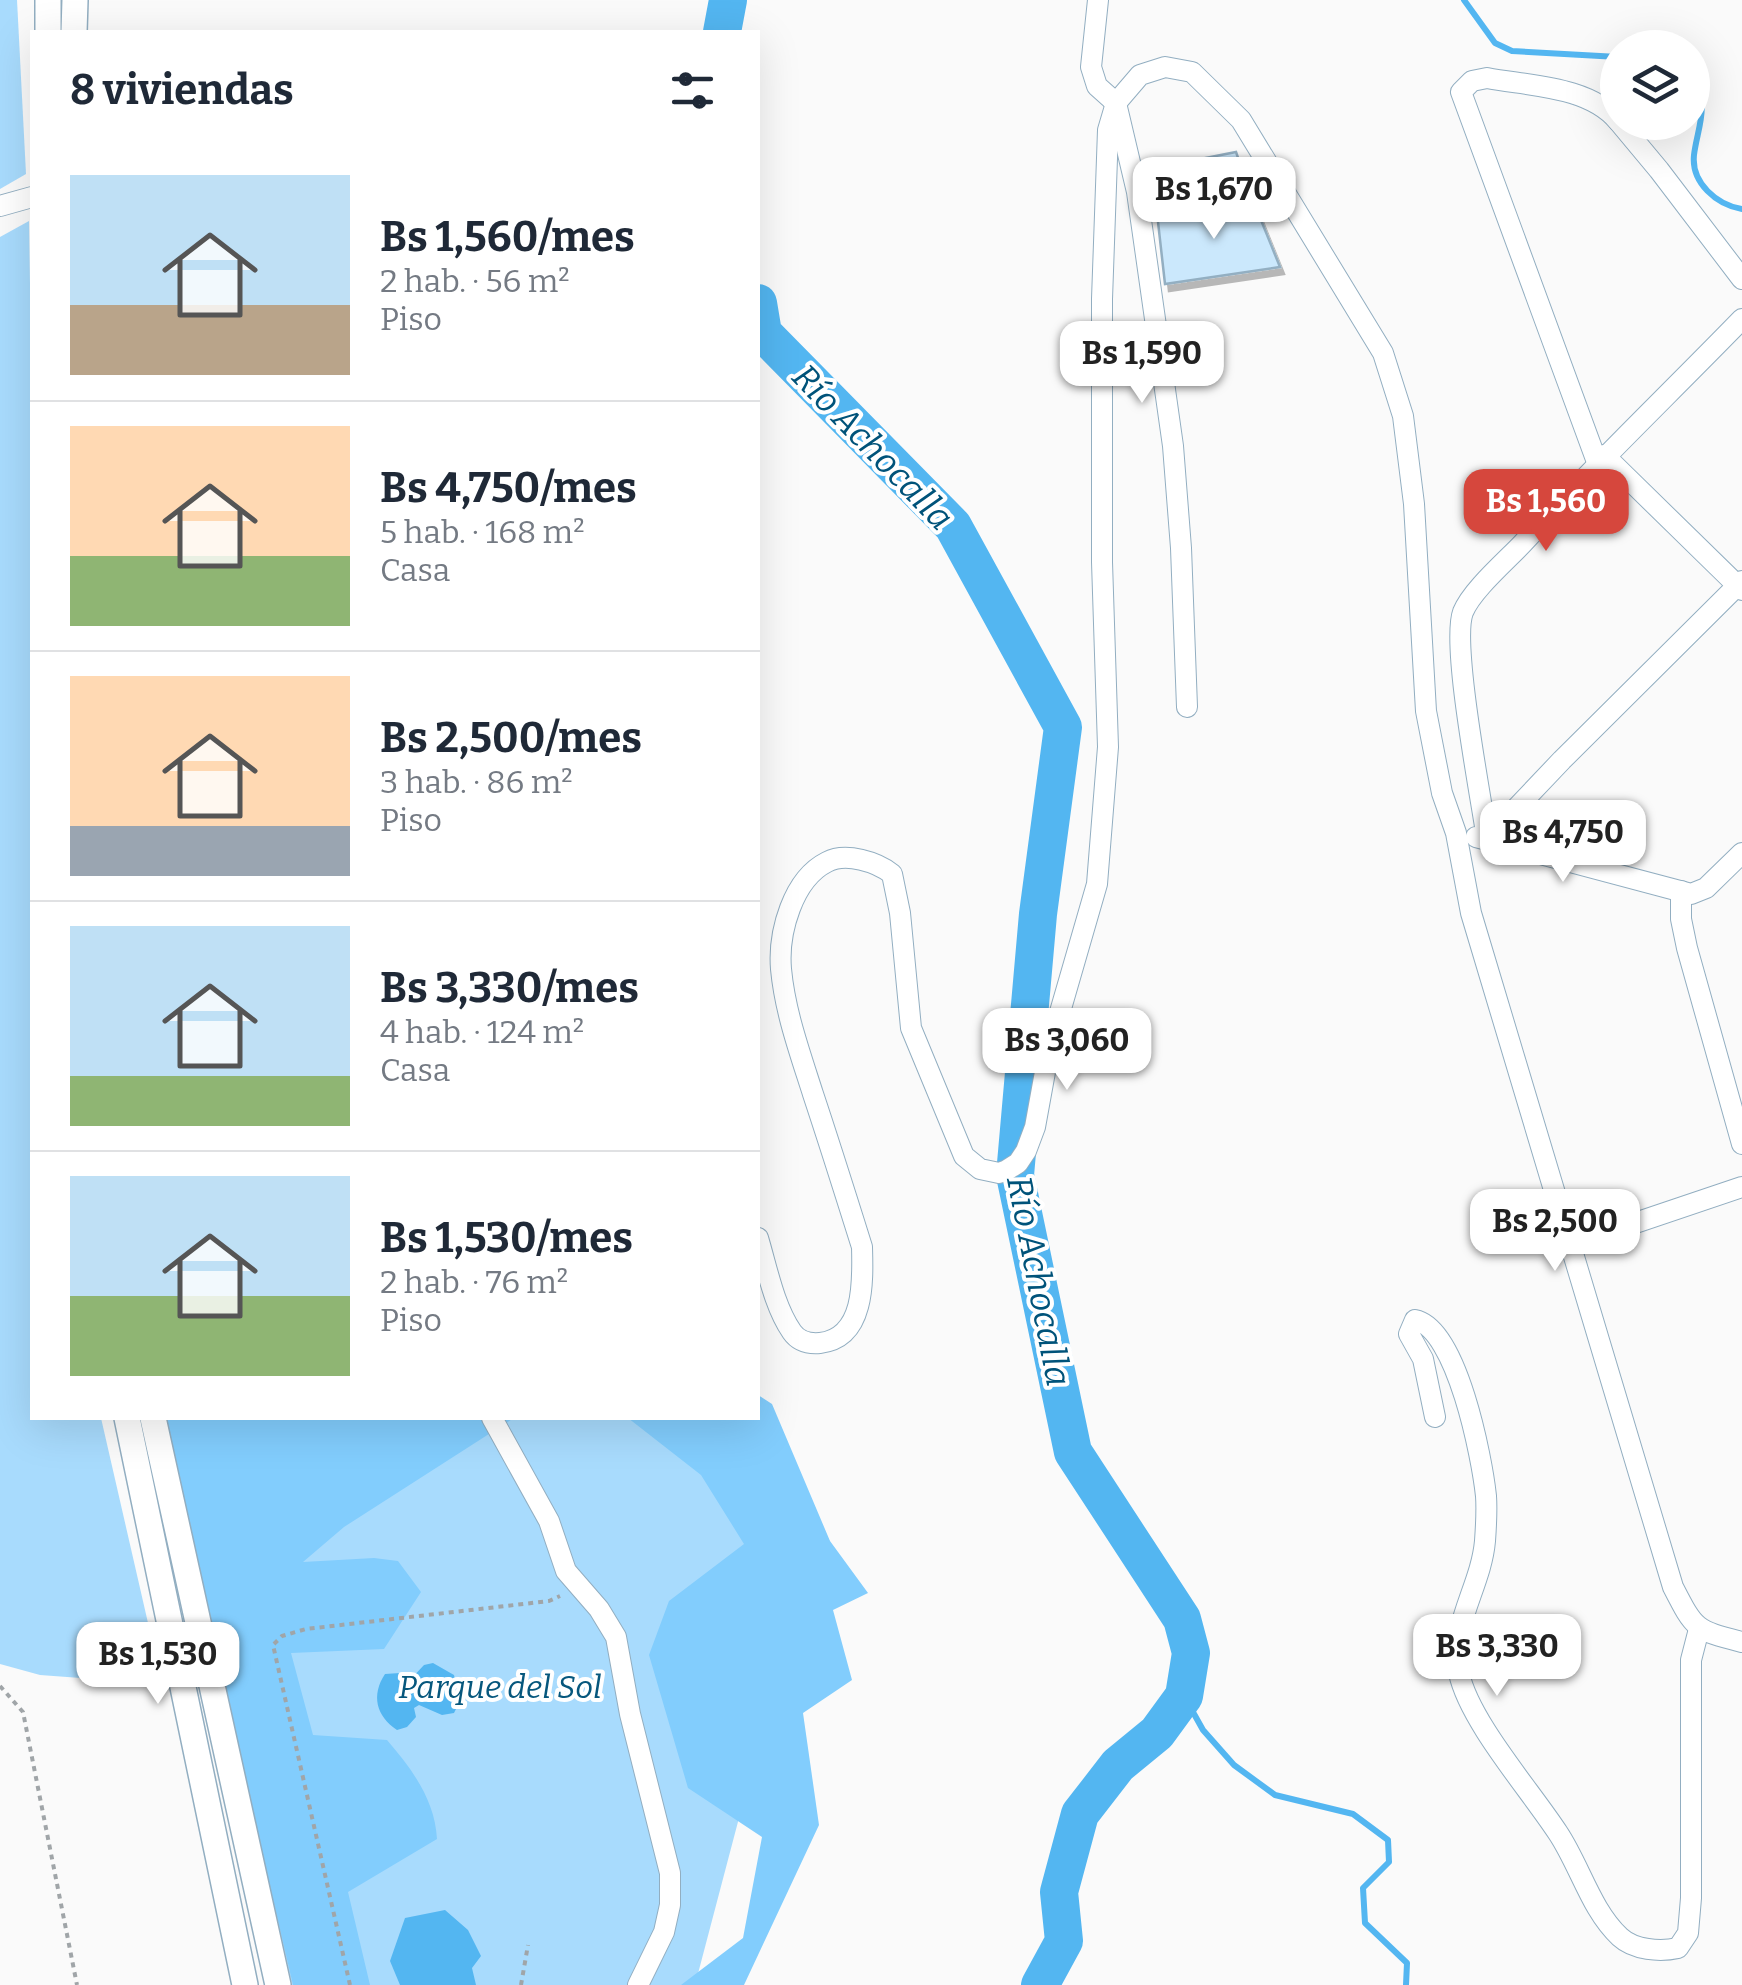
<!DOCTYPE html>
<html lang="es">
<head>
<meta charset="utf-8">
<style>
  body { margin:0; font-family:Bitter,serif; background:#f2f2f3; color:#1f2937; height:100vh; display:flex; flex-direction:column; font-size:38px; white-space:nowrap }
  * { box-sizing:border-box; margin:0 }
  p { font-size:32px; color:#747a83 }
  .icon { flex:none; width:55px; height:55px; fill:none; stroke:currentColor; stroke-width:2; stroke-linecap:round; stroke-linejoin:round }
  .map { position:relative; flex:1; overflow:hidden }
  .panel { position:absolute; left:30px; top:30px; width:730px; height:1390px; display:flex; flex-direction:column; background:#fff; border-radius:0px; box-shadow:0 10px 40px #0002 }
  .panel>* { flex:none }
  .controls { position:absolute; left:1600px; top:30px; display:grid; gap:20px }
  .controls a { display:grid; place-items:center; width:110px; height:110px; border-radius:50%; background:#fff; box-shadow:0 10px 40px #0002; font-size:50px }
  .price { position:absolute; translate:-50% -85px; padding:0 22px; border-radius:20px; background:#fff; color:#222; font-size:32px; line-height:65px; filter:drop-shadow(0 2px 5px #0008) }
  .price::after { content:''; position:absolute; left:50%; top:60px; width:30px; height:22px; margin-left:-15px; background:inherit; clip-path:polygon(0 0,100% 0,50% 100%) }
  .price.active { background:#d6473d; color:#fff }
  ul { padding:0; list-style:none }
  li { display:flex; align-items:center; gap:30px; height:250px; padding:0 40px }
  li+li { border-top:2px solid #e0e1e3 }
  li span { display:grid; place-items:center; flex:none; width:280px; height:200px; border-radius:0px; color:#555 }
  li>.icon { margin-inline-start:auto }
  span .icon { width:120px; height:120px; fill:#fffc; stroke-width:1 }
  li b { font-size:42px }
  h2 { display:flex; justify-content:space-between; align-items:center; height:120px; padding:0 40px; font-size:42px }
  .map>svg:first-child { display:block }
  .green { fill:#a8dbfd }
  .forest { fill:#82cdfd }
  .water { fill:#53b6f1 }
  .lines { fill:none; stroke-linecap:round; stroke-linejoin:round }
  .stream { stroke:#53b6f1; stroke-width:6 }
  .river { stroke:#53b6f1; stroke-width:38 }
  .building { fill:#cbe8fc; stroke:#93afc2; stroke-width:2.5; filter:url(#shadow) }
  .minor-casing { stroke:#92aec1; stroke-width:22 }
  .major-casing { stroke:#92aec1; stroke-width:28 }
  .path { stroke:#a0a5a8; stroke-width:4; stroke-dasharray:5 5; stroke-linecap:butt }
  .minor { stroke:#fff; stroke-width:20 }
  .major { stroke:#fff; stroke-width:25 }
  .labels { text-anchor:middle; stroke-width:8; stroke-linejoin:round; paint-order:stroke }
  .park-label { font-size:32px; font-style:italic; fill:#06577d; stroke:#fff }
  .water-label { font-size:35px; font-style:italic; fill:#00537a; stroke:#fff }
</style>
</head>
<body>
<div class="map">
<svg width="1742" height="1985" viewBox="0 0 1742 1985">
  <defs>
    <filter id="shadow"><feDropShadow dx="4" dy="7" stdDeviation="0" flood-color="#0004"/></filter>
  </defs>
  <rect width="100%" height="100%" fill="#fafafa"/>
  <g class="green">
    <path d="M0,0H17L26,174L0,189Z"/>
    <path d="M29,221L32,409V1418H101L162,1684L40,1675L0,1664V237Z"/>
    <path d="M167,1418H680L830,1541L744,1799L695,1985H292L192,1553Z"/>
  </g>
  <g class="forest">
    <path d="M758,1395L772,1404L830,1541L868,1593L833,1610L852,1680L803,1713L819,1825L744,1985H681L743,1938L762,1837L688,1788L649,1655L669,1601L744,1544L701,1475L628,1418H758Z"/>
    <path d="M167,1418H514L344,1527L303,1562L374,1558L398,1561L421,1592L384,1649L291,1653L313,1735L387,1740C412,1769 435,1800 437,1839L348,1892L370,1985H293L192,1553Z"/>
  </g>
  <g class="water">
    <path d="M433,1663L454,1675L460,1701L454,1713L442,1715L419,1705L414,1708L416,1717L407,1727L397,1730C376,1716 371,1695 385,1674L400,1673L408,1682L424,1665Z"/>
    <path d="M445,1910L468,1930L481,1956L472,1968L476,1985H400L390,1961L405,1918Z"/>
  </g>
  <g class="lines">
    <g class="stream">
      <path d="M1464,0L1495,43L1512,51L1618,57"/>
      <path d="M1692,79C1711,103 1697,129 1694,155C1691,183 1717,205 1742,209"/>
      <path d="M1184,1696L1203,1730L1234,1765L1275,1795L1353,1814L1388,1840L1389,1862L1363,1888L1365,1923L1407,1963L1406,1985"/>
    </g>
    <g class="river">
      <path d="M722,32L728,0"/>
      <path d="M758,303L763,333L953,526L1063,727L1038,914L1015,1175L1073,1452L1182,1619L1191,1653L1184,1696L1157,1733L1118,1765L1080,1814L1059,1892L1064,1941L1040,1985"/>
    </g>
  </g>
  <g class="building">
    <path d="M1236,152L1252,198L1157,213L1150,169Z"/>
    <path d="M1252,198L1280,267L1165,284L1157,213Z"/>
  </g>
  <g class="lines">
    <defs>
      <g id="minor">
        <path d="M1098,0L1091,67L1097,86L1116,103L1137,192L1173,446L1181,548L1187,707"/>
        <path d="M1619,122L1659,170L1742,279"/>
        <path d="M0,206L32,197"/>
        <path d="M1604,455L1742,590"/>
        <path d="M1597,462L1461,92L1472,81L1487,78C1529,86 1589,86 1618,121"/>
        <path d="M1476,837L1691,894L1706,888L1742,853"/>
        <path d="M1487,839C1481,797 1451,644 1463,612C1472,590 1506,561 1523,543C1594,466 1669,394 1742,319"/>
        <path d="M1487,839L1562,760L1742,581"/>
        <path d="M1681,891V919L1687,948L1742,1144"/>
        <path d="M758,1238C767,1268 774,1306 792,1332C799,1342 809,1344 820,1343C865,1338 863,1281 862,1247C846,1196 830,1145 813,1094C800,1053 785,1012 781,969C778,932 793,879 827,862C846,852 877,862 892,874L900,913L911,1028L964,1156L980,1169L999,1173L1007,1170L1018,1163L1026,1151L1035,1127L1049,1050L1097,884L1108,747L1102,562V299L1108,130L1116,103L1140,75L1165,67L1192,72L1241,120L1383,353L1403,416L1414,504L1426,711L1442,793L1456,833L1471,913L1673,1587C1695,1630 1695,1630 1742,1642"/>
        <path d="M1573,1244L1742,1187"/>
        <path d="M1435,1417L1423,1359L1409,1334L1415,1320C1457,1328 1482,1458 1486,1496C1487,1510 1486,1527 1485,1541C1481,1587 1449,1626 1459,1673C1469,1721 1530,1790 1558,1833C1580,1866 1591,1910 1620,1937C1634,1950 1660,1952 1678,1948L1688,1933L1691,1898V1660L1699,1629"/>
        <path d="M492,1418L549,1521L566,1571L599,1609L616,1637L630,1714L670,1873V1905L664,1932L638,1985"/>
      </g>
      <g id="major">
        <path d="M48,32V0"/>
        <path d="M74,32L75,0"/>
        <path d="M127,1418L245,1985"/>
        <path d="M153,1418L278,1985"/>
      </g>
    </defs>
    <use href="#minor" class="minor-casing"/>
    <use href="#major" class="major-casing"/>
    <g class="path">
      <path d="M0,1686L23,1712L77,1985"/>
      <path d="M350,1985L273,1645L282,1636L306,1629L549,1601L560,1596"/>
      <path d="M521,1985L528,1945"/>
    </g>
    <use href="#minor" class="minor"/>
    <use href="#major" class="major"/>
  </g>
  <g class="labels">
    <g class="park-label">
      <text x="500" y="1698">Parque del Sol</text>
    </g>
    <g class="water-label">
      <text transform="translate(873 447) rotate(46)" y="12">Río Achocalla</text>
      <text transform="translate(1039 1281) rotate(79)" y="12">Río Achocalla</text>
    </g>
  </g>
</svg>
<div class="controls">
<a><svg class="icon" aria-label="layers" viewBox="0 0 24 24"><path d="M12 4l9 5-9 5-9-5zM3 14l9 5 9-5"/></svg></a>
</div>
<b class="price" style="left:1214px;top:242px">Bs 1,670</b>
<b class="price" style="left:1142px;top:406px">Bs 1,590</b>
<b class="price active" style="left:1546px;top:554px">Bs 1,560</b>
<b class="price" style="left:1563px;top:885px">Bs 4,750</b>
<b class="price" style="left:1067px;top:1093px">Bs 3,060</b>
<b class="price" style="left:1555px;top:1274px">Bs 2,500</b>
<b class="price" style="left:1497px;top:1699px">Bs 3,330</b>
<b class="price" style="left:158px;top:1707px">Bs 1,530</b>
<section class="panel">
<h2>8 viviendas<svg class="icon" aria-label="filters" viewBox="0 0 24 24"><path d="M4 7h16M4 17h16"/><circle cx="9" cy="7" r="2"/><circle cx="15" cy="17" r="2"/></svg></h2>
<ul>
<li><span style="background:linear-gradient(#bfe0f5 65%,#b9a48a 0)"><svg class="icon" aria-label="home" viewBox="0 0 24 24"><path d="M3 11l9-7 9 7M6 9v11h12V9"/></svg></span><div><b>Bs 1,560/mes</b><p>2 hab. · 56 m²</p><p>Piso</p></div></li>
<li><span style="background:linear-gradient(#ffd9b3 65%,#8fb573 0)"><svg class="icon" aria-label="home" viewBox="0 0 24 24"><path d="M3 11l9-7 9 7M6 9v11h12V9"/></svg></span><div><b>Bs 4,750/mes</b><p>5 hab. · 168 m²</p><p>Casa</p></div></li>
<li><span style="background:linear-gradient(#ffd9b3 75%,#9aa5b1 0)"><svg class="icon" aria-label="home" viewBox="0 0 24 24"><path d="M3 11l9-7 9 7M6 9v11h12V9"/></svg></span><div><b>Bs 2,500/mes</b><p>3 hab. · 86 m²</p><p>Piso</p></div></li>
<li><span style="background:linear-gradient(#bfe0f5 75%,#8fb573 0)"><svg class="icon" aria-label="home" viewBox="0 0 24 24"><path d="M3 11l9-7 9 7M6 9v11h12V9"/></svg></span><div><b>Bs 3,330/mes</b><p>4 hab. · 124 m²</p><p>Casa</p></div></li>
<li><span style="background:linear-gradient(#bfe0f5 60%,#8fb573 0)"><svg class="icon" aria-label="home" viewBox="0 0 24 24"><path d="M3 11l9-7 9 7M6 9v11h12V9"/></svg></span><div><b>Bs 1,530/mes</b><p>2 hab. · 76 m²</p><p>Piso</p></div></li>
</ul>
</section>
</div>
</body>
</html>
